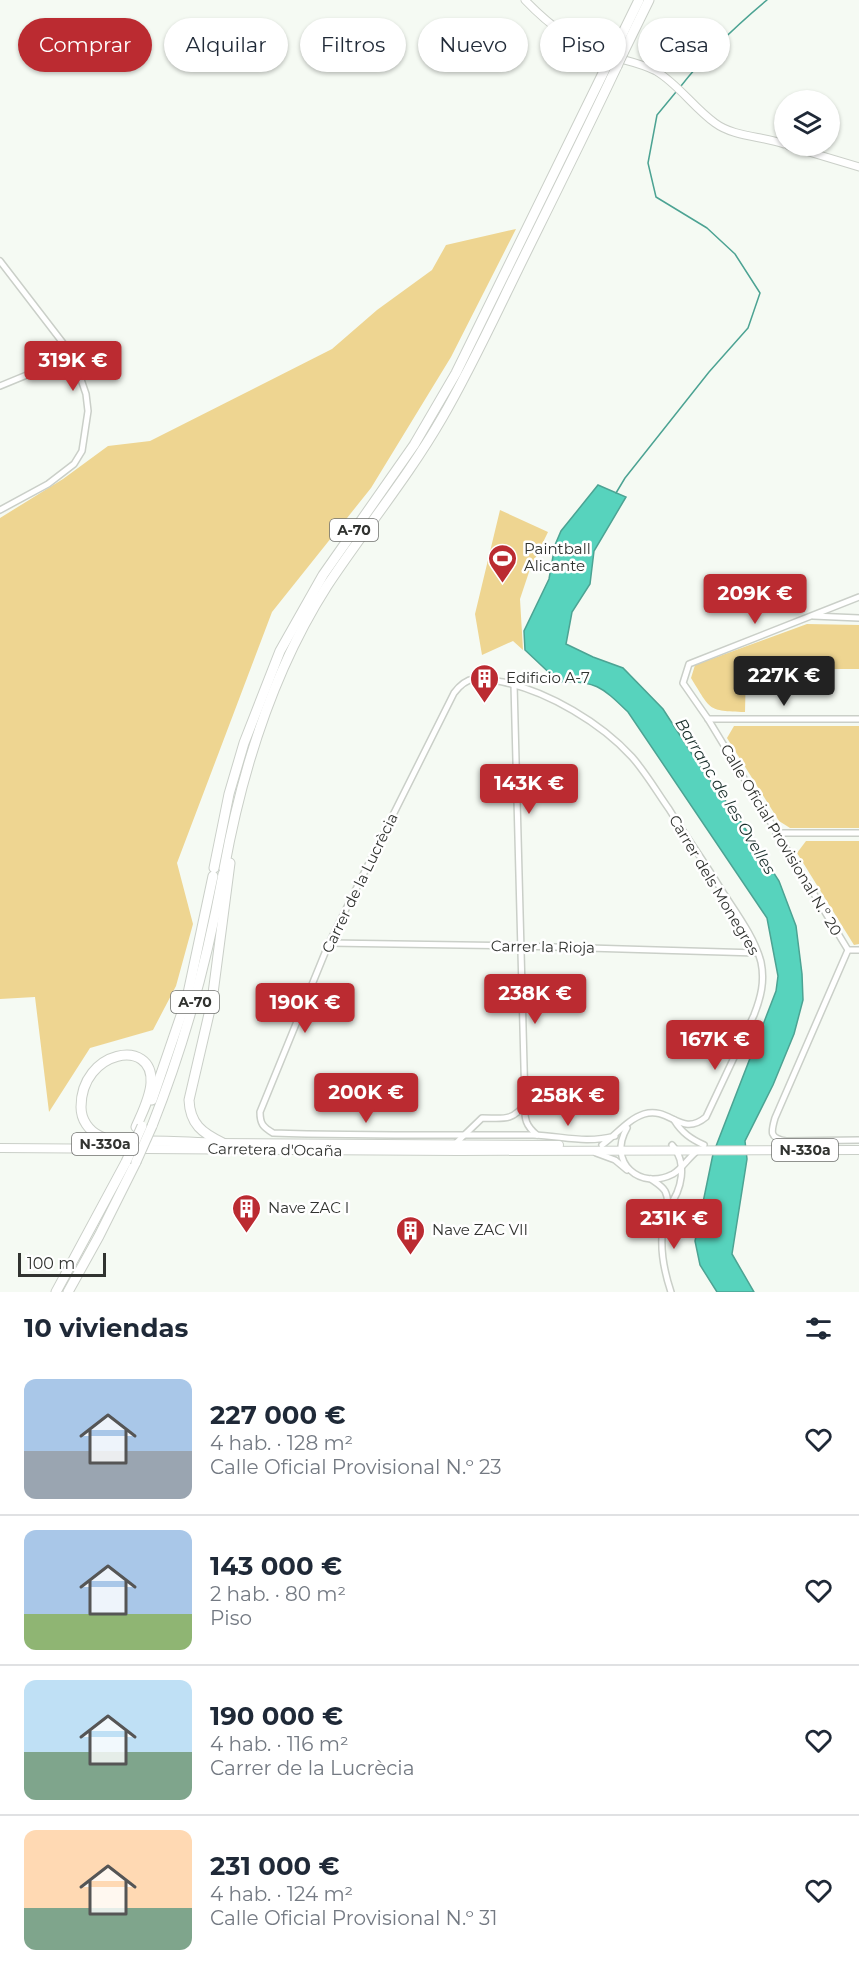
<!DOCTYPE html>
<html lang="es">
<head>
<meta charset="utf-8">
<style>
  body { margin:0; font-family:Montserrat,sans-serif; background:#f6f6f7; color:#1f2937; height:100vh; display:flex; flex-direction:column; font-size:22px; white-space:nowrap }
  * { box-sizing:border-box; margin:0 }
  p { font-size:20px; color:#747a83 }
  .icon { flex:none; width:33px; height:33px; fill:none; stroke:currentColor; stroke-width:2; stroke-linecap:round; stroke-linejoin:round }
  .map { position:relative; height:1292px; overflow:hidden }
  .drawer { display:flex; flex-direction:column; background:#fff; flex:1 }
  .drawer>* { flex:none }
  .banner { position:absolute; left:18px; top:18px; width:824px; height:54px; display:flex; gap:12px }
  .tools { position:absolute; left:774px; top:90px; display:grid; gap:12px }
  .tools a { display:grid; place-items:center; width:66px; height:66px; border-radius:50%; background:#fff; box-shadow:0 2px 4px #0004; font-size:30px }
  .scale { position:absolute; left:18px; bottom:15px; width:88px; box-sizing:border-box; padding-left:6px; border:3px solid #313330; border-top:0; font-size:16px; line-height:21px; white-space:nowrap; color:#313330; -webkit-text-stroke:4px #fff; paint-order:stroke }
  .price { position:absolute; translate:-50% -51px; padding:0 14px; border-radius:6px; background:#bb2b31; color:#fff; font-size:20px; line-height:39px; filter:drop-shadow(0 2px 3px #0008) }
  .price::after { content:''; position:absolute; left:50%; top:36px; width:18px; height:14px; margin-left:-9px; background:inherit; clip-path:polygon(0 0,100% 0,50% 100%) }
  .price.selected { background:#222; color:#fff }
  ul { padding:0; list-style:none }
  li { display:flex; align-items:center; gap:18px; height:150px; padding:0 24px }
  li+li { border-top:2px solid #e0e1e3 }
  li span { display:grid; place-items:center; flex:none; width:168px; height:120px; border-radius:12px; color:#555 }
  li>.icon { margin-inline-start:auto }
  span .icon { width:72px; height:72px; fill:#fffc; stroke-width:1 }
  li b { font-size:26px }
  h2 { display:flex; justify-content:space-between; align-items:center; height:72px; padding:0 24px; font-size:26px }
  .pill { padding:0 21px; border-radius:27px; background:#fff; box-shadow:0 2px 4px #0004; font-size:21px; line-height:54px }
  .pill.selected { background:#bb2b31; color:#fff }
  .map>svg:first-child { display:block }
  .green { fill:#eed591 }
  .water { fill:#57d3bd; stroke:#4ca393; stroke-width:1.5 }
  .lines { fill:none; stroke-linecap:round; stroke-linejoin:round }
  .stream { stroke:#4ca393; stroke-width:1.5 }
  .minor-casing { stroke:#cacfc8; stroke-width:8 }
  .tertiary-casing { stroke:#cacfc8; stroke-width:9 }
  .primary-casing { stroke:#cacfc8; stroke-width:10 }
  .motorway-casing { stroke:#cacfc8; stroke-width:11 }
  .minor { stroke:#fff; stroke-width:5 }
  .tertiary { stroke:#fff; stroke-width:7 }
  .primary { stroke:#fff; stroke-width:8 }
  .motorway { stroke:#fff; stroke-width:9 }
  .motorway-bridge-casing { stroke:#cacfc8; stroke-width:11; stroke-linecap:butt }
  .motorway-bridge { stroke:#fff; stroke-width:9 }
  .labels { text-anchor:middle; stroke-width:5; stroke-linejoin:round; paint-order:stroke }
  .shield { fill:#fff; stroke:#6f706e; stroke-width:1.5 }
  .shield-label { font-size:14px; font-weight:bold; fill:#313330 }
  .poi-label { font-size:15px; fill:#313330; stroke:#fff; text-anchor:start }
  .street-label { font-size:15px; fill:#313330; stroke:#fff }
  .water-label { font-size:16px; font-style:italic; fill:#182e2a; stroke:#fff }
</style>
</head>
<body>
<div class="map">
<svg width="859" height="1292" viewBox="0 0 859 1292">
  <rect width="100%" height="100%" fill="#f5faf3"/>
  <g class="green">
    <path d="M516,229L451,357L371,488L272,612L177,863L193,924L176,986L153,1030L90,1048L49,1112L35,997L0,999V518L63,479L108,446L150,441L332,349L377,310L432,270L446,245Z"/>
    <path d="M500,510L548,532L530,569L520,599L523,650L513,641L482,655L475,614Z"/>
    <path d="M807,624L859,625V669H746L745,712C707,711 711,710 691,678L695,665Z"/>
    <path d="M734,726H859V828H790L779,821L727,738Z"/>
    <path d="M806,841H859V944L854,945L797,853Z"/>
  </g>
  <path class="water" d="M598,485L626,497L594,551L590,584L572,612L566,644L593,657L623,668L663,709L701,768L739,819L779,881L796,926L802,974L803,1000L794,1034L773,1085L745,1141L747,1159L732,1254L754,1292H717L700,1265L695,1241L713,1154L776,991L778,976L767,918L628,712C603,688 596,680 559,682L525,650L524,631L549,579L555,545L561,531Z"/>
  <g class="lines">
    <g class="stream">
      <path d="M681,86C706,54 736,26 767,0"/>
      <path d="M616,493L625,478L709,372L748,328L760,293L735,254L707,228L656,197L648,163L657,115L676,92"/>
    </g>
    <defs>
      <g id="minor">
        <path d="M0,261L73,356L86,394L88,411L82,451L74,464L48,484L0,510"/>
        <path d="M0,386L73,356"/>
        <path d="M859,597L689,664L683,683L708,719L848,950L775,1118C771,1132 769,1138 786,1141L859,1140"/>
        <path d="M813,616L859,618"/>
        <path d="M514,684L525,1104"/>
        <path d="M708,719H859"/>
        <path d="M776,833H859"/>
        <path d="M329,943L521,946L757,953"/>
        <path d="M848,950H859"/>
        <path d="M674,1120C682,1133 691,1139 704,1145"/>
        <path d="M627,1128C607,1162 640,1191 673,1174C682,1169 688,1158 697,1151"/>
        <path d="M454,1145L482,1118C502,1118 512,1122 525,1104C524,1119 526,1126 537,1135"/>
        <path d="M602,1145C615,1136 628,1119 644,1114C670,1106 681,1138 706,1117L754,1015C761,997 765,981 761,962C754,935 733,909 719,886C703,860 685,835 669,809C657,792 646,773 632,757C601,723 549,692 503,682C482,678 469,673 454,693L329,943L260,1112C260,1124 263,1127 273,1133C360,1136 447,1135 533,1135C563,1136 585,1144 615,1136"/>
        <path d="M596,1153L615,1160L627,1170"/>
        <path d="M651,1179C655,1182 662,1186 665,1191C672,1205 663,1222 662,1237C661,1256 665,1274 671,1292"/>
        <path d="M668,1208C682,1190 688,1163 672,1145"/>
      </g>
      <g id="tertiary">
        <path d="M525,0C547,23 573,44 604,54C621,60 639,62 656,71C678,84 694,108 715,123C734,137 762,136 784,144"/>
        <path d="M789,146L859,167"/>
      </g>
      <g id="primary">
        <path d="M217,1143L559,1145"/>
        <path d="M0,1148L459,1151L859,1150"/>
      </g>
      <g id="motorway">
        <path d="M615,49L639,0"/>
        <path d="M623,53L649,0"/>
        <path d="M214,868L229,794L244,743L280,651L323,575L414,445L456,373L608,63"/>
        <path d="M224,869C242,770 272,672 327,586C364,530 408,477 442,418C470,370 493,320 518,269C551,202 585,134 617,66"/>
        <path d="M152,1100L187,998L213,876"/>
        <path d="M152,1126C185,1043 207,962 223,874"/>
        <path d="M136,1127C142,1113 150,1098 151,1083C154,1037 81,1050 81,1107C81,1120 89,1131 100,1136C115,1144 134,1141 150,1141C170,1141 189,1142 209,1143"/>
        <path d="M223,1143C202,1133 190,1124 189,1100L212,1001L230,863"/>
        <path d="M56,1292L126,1162"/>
        <path d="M68,1292L99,1236L136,1162"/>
      </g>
    </defs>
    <use href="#minor" class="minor-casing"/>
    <use href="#tertiary" class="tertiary-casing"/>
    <use href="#primary" class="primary-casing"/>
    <use href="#motorway" class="motorway-casing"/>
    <use href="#minor" class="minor"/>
    <use href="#tertiary" class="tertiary"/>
    <use href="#primary" class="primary"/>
    <use href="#motorway" class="motorway"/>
    <defs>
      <g id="motorway-bridge">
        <path d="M608,63L615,49"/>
        <path d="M617,66L623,53"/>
        <path d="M126,1162L142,1126"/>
        <path d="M136,1162L152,1126"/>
      </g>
    </defs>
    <use href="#motorway-bridge" class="motorway-bridge-casing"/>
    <use href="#motorway-bridge" class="motorway-bridge"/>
  </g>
  <defs>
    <symbol id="stadium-pin" viewBox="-11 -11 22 30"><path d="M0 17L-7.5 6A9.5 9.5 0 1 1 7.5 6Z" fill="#bb2b31" stroke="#fff"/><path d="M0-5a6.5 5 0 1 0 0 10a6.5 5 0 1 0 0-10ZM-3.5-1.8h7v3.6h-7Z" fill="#fff"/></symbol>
    <symbol id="building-pin" viewBox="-11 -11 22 30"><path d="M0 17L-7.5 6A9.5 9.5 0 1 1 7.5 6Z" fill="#bb2b31" stroke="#fff"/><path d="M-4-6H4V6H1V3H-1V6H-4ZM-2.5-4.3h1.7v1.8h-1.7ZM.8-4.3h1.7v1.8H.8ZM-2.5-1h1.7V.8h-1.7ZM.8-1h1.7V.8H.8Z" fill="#fff"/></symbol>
  </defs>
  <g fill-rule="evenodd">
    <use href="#stadium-pin" x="486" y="542" width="33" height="45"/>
    <use href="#building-pin" x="468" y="662" width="33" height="45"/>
    <use href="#building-pin" x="230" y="1192" width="33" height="45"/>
    <use href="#building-pin" x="394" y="1214" width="33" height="45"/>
  </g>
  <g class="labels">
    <g class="shield">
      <rect x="330" y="519" width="48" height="22" rx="4.5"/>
      <rect x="171" y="991" width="48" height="22" rx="4.5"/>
      <rect x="72" y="1133" width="66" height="22" rx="4.5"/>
      <rect x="772" y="1139" width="66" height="22" rx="4.5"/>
    </g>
    <g class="shield-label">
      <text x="354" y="535">A-70</text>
      <text x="195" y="1007">A-70</text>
      <text x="105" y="1149">N-330a</text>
      <text x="805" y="1155">N-330a</text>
    </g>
    <g class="poi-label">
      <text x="524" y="554">Paintball<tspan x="524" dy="17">Alicante</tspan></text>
      <text x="506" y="683">Edificio A-7</text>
      <text x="268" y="1213">Nave ZAC I</text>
      <text x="432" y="1235">Nave ZAC VII</text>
    </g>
    <g class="street-label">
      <text transform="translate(781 840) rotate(59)" y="5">Calle Oficial Provisional N.º 20</text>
      <text transform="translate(360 883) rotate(-64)" y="5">Carrer de la Lucrècia</text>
      <text transform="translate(714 885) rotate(59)" y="5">Carrer dels Monegres</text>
      <text transform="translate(543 947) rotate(1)" y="5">Carrer la Rioja</text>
      <text transform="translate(275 1150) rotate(1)" y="5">Carretera d'Ocaña</text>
    </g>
    <g class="water-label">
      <text transform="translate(726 796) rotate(59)" y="6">Barranc de les Ovelles</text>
    </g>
  </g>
</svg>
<div class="tools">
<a><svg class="icon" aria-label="layers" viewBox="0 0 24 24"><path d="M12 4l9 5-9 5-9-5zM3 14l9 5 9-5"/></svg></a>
</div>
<div class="scale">100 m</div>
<b class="price" style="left:73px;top:392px">319K €</b>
<b class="price" style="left:755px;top:625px">209K €</b>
<b class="price selected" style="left:784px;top:707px">227K €</b>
<b class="price" style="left:529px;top:815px">143K €</b>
<b class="price" style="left:535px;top:1025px">238K €</b>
<b class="price" style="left:305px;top:1034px">190K €</b>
<b class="price" style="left:715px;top:1071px">167K €</b>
<b class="price" style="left:366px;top:1124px">200K €</b>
<b class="price" style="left:568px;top:1127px">258K €</b>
<b class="price" style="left:674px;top:1250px">231K €</b>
<div class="banner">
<a class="pill selected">Comprar</a>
<a class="pill">Alquilar</a>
<a class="pill">Filtros</a>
<a class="pill">Nuevo</a>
<a class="pill">Piso</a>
<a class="pill">Casa</a>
</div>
</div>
<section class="drawer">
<h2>10 viviendas<svg class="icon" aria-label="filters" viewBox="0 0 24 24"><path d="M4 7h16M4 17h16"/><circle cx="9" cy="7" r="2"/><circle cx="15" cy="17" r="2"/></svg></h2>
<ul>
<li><span style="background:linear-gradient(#a9c7e8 60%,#9aa5b1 0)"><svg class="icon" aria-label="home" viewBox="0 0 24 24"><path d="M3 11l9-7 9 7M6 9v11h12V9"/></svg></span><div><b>227 000 €</b><p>4 hab. · 128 m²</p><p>Calle Oficial Provisional N.º 23</p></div><svg class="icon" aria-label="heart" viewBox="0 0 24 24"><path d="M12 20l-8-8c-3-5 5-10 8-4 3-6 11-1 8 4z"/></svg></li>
<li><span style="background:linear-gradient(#a9c7e8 70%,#8fb573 0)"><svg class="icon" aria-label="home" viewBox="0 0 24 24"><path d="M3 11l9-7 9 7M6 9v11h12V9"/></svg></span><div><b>143 000 €</b><p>2 hab. · 80 m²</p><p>Piso</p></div><svg class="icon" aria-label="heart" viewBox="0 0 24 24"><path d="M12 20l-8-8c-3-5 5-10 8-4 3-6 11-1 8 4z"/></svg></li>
<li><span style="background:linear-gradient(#bfe0f5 60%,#7fa58c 0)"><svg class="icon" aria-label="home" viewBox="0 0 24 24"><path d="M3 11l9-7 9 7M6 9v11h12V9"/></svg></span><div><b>190 000 €</b><p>4 hab. · 116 m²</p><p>Carrer de la Lucrècia</p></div><svg class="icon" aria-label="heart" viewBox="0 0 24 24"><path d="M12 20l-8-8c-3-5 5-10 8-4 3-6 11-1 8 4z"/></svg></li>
<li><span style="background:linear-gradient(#ffd9b3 65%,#7fa58c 0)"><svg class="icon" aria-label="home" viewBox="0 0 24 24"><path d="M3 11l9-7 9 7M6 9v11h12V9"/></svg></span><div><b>231 000 €</b><p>4 hab. · 124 m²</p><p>Calle Oficial Provisional N.º 31</p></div><svg class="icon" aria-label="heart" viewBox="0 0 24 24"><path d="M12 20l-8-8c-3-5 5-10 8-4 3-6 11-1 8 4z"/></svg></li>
</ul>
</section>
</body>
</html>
